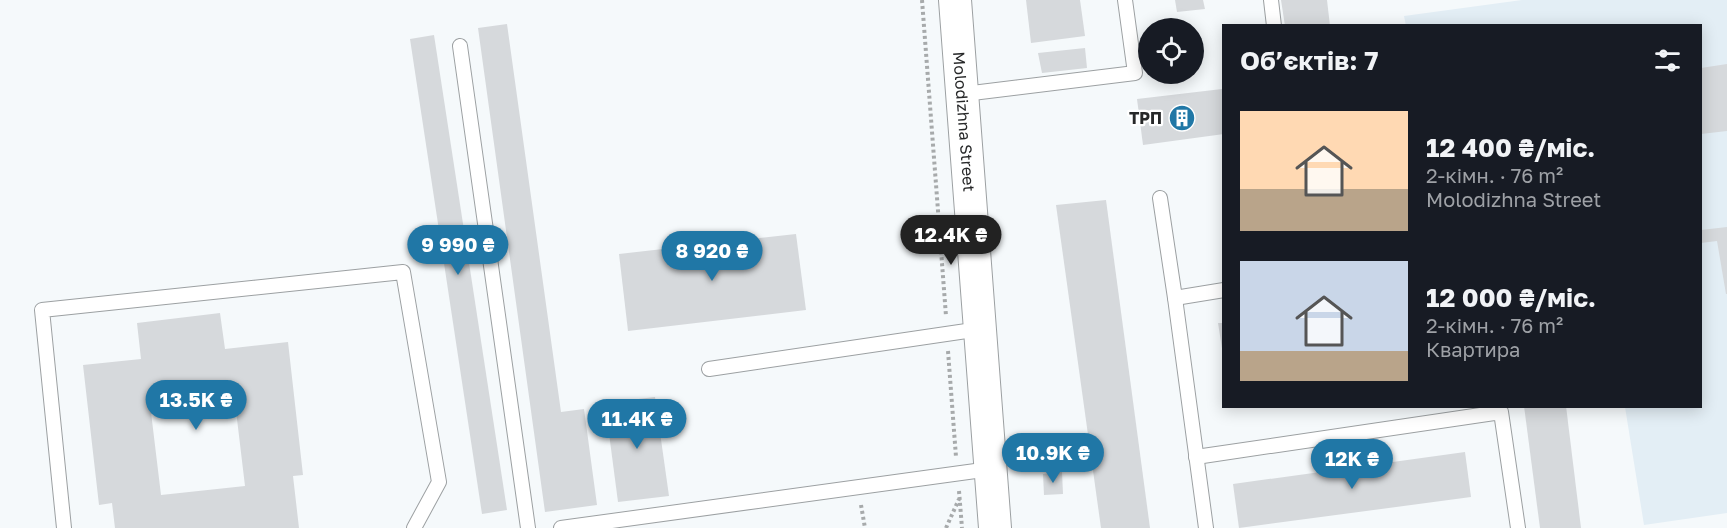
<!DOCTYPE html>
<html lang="uk">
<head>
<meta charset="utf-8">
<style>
  body { margin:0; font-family:"Golos Text",sans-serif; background:#242831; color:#f1f3f6; height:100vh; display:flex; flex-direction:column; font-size:22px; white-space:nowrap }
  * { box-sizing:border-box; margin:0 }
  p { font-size:20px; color:#9ea1a6 }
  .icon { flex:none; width:33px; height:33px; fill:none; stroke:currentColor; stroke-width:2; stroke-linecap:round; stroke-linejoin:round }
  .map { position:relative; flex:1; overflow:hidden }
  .panel { position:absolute; left:1222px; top:24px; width:480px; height:384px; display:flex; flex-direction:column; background:#171b24; border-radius:0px; box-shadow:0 3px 15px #0003 }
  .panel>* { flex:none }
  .buttons { position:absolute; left:1138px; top:18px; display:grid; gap:12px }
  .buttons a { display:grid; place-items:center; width:66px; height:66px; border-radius:50%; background:#171b24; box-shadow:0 3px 15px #0003; font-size:30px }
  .price { position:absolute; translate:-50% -51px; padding:0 14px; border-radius:21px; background:#2077a6; color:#fff; font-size:20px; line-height:39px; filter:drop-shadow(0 2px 3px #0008) }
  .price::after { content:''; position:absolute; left:50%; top:36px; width:18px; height:14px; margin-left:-9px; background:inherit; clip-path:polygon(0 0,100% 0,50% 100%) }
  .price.selected { background:#222; color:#fff }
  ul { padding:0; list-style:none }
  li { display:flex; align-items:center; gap:18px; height:150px; padding:0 18px }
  li span { display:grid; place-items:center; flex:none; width:168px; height:120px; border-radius:0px; color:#555 }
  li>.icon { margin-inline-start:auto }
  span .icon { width:72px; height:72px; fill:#fffc; stroke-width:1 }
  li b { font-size:26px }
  h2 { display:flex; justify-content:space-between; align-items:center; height:72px; padding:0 18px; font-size:26px }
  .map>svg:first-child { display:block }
  .built { fill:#e3eef5 }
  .building { fill:#d6d9dc; fill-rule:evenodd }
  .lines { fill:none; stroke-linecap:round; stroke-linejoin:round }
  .service-casing { stroke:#9ca0a2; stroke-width:16 }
  .tertiary-casing { stroke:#9ca0a2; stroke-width:34 }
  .path { stroke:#a7aaab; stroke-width:4; stroke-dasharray:3 3; stroke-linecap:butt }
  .service { stroke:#fff; stroke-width:14 }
  .tertiary { stroke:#fff; stroke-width:32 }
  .labels { text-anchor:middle; stroke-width:4.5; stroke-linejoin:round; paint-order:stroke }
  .poi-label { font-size:16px; font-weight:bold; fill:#272829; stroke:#fff; text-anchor:end }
  .street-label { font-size:16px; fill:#272829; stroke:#fff }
</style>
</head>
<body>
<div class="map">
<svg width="1727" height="528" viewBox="0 0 1727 528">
  <rect width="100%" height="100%" fill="#f5f9fb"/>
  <path class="built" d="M1522,0H1727V513L1644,525L1625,407L1701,406V26H1406L1404,16Z"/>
  <g class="building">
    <path d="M1026,0H1080L1085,36L1031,43Z"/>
    <path d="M1175,0H1203L1205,9L1177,12Z"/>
    <path d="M1281,0H1327L1330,26H1285Z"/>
    <path d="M507,24L561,412L584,409L597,505L545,512L478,28Z"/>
    <path d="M434,35L507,510L482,514L410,39Z"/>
    <path d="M1085,48L1087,68L1042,73L1038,53Z"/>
    <path d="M1727,64V131L1701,134V68Z"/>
    <path d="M1222,89L1224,134L1143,145L1137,99Z"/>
    <path d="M1106,200L1150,528H1101L1056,205Z"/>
    <path d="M1727,227V294H1726L1717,241L1701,243V230Z"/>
    <path d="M796,234L806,310L628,331L619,254Z"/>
    <path d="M220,313L225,349L288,342L303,475L293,476L299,528H115L112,503L99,505L83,365L141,359L137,323ZM234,394L245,486L161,495L150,404Z"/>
    <path d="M1218,323H1224V355H1223Z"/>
    <path d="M655,397L669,496L618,502L605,403Z"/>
    <path d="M1524,406H1566L1581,528H1540Z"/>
    <path d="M1465,452L1471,497L1239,528L1233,484Z"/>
    <path d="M1062,472L1063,494L1044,495L1043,474Z"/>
  </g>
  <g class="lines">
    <defs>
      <g id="service">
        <path d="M1271,0L1274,26"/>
        <path d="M460,46L528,528"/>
        <path d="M964,94L1135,73L1125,0"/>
        <path d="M1160,198L1175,298L1224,290"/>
        <path d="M1175,298L1206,528"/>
        <path d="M709,369L980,329"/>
        <path d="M1196,457L1501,412L1518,528"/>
        <path d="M64,528L42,310L403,272L439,482L414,528"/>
        <path d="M561,528L990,469"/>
      </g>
      <g id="tertiary">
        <path id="s1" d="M955,0L995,528"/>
      </g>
    </defs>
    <use href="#service" class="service-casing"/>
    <use href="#tertiary" class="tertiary-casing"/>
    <g class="path">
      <path d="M922,0L946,316"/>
      <path d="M948,351L956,457"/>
      <path d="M959,491L962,528"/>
      <path d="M861,505L865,528"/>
      <path d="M946,528L959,499"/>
    </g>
    <use href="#service" class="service"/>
    <use href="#tertiary" class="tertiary"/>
  </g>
  <defs>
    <symbol id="building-disc" viewBox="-11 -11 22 22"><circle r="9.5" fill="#2077a6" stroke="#fff"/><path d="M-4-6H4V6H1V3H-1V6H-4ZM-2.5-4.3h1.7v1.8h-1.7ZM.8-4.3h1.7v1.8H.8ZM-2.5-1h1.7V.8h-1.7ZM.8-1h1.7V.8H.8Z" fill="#fff"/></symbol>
  </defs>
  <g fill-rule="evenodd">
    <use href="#building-disc" x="1167" y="103" width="30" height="30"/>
  </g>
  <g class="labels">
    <g class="poi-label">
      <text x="1162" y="124">ТРП</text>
    </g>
    <g class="street-label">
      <text dy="6" stroke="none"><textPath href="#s1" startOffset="122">Molodizhna Street</textPath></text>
    </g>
  </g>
</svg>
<div class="buttons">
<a><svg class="icon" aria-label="locate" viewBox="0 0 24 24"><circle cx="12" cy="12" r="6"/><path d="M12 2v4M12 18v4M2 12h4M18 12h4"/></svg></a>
</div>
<b class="price selected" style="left:951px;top:266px">12.4K ₴</b>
<b class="price" style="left:458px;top:276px">9 990 ₴</b>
<b class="price" style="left:712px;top:282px">8 920 ₴</b>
<b class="price" style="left:196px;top:431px">13.5K ₴</b>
<b class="price" style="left:637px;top:450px">11.4K ₴</b>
<b class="price" style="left:1053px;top:484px">10.9K ₴</b>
<b class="price" style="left:1352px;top:490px">12K ₴</b>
<section class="panel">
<h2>Об’єктів: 7<svg class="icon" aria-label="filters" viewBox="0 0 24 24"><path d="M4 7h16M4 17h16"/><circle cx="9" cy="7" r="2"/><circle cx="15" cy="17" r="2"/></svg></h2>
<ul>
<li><span style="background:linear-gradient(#ffd9b3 65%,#b9a48a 0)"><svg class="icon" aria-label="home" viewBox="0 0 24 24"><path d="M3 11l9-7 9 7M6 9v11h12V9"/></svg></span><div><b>12 400 ₴/міс.</b><p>2-кімн. · 76 m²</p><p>Molodizhna Street</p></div></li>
<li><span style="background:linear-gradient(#c9d6e8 75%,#b9a48a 0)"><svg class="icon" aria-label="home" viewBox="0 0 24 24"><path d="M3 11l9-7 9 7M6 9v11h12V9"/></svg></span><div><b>12 000 ₴/міс.</b><p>2-кімн. · 76 m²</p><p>Квартира</p></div></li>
</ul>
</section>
</div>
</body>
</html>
